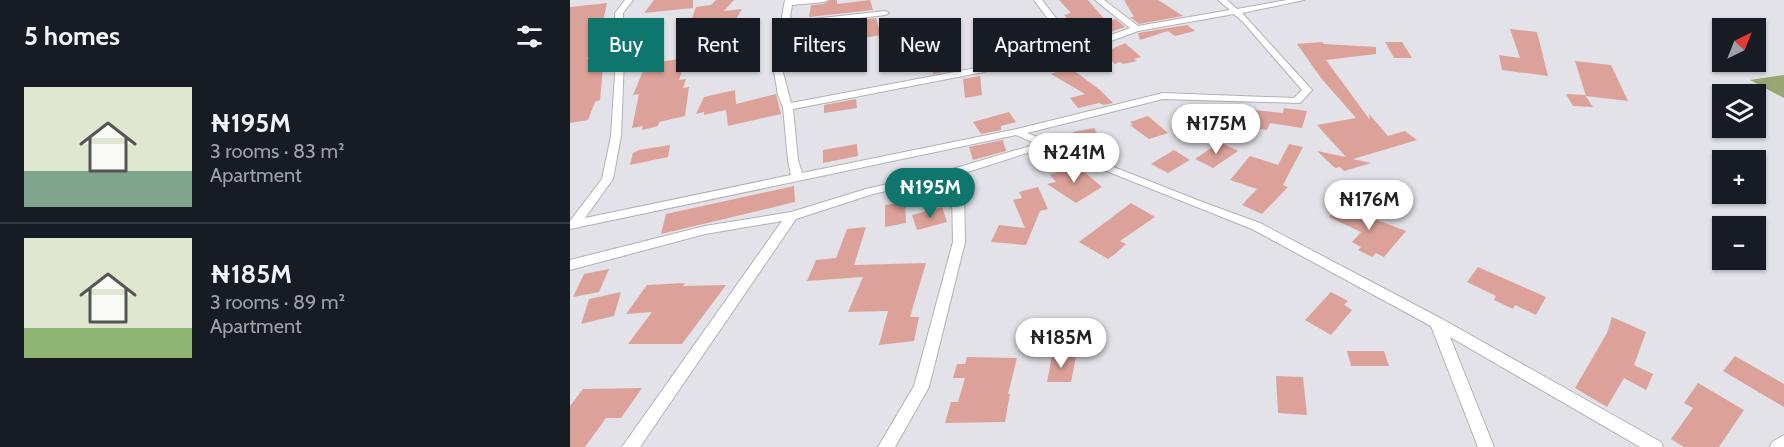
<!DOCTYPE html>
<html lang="en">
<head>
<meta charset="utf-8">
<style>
  body { margin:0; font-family:Cabin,sans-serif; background:#20242c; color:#f1f3f6; height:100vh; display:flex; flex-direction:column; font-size:22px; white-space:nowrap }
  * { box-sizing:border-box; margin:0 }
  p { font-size:20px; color:#9ea1a6 }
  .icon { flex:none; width:33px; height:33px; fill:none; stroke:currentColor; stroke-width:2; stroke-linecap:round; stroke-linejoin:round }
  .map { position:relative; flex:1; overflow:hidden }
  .sheet { display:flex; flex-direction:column; background:#171b24; width:570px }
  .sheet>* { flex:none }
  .guide { position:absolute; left:18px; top:18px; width:570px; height:54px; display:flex; gap:12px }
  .needle { width:39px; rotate:43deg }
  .controls { position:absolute; left:1142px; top:18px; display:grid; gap:12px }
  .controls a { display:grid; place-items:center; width:54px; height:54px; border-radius:0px; background:#171b24; box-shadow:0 2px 4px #0004; font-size:30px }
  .price { position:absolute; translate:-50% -51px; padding:0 14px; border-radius:21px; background:#fff; color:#222; font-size:20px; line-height:39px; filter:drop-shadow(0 2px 3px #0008) }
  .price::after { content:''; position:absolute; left:50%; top:36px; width:18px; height:14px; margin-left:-9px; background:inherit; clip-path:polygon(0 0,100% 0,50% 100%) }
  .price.on { background:#0f766e; color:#fff }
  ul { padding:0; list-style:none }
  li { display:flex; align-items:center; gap:18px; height:150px; padding:0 24px }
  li+li { border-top:2px solid #363941 }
  li span { display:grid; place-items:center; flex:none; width:168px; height:120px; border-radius:0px; color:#555 }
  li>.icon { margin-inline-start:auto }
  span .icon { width:72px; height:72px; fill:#fffc; stroke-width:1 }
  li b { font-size:26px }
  h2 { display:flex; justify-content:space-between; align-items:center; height:72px; padding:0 24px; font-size:26px }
  .tag { padding:0 21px; border-radius:0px; background:#171b24; box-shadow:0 2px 4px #0004; font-size:21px; line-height:54px }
  .tag.on { background:#0f766e; color:#fff }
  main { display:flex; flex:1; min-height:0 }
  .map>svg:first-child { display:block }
  .forest { fill:#99a572 }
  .building { fill:#dca299 }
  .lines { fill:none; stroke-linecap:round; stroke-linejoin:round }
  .minor-casing { stroke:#b1b1b7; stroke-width:2 }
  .minor { fill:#fff; fill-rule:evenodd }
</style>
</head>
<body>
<main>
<section class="sheet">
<h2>5 homes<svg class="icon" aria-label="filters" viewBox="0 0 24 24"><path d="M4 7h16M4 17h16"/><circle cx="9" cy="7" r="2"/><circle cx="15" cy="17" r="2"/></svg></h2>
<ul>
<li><span style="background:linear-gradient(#dfe7d0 70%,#7fa58c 0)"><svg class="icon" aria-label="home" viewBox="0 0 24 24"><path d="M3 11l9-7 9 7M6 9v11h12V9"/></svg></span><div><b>₦195M</b><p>3 rooms · 83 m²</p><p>Apartment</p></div></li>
<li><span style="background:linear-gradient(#dfe7d0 75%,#8fb573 0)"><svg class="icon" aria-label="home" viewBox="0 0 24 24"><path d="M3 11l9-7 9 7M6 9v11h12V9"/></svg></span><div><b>₦185M</b><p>3 rooms · 89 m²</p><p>Apartment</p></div></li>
</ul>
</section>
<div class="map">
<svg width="1214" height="447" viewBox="0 0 1214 447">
  <rect width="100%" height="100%" fill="#e2e2e8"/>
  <path class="forest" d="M1214,75V98L1180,80Z"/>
  <g class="building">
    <path d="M84,0H123V8L74,13Z"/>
    <path d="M146,0H164L154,11L172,9L162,26L117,31L126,7L141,5Z"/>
    <path d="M260,0H267V4L300,0L303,10L239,17L241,5L254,4Z"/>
    <path d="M489,0H518L536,21L546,19L555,27L517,40L494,15L501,13Z"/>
    <path d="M554,0H588L613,16L569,24L560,17H564Z"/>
    <path d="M37,3L34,17L19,48H22L17,59L27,57L23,69L33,67L30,100L25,102L18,120L0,123V7Z"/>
    <path d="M306,18L311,35L287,39L282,64L229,72L238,27Z"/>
    <path d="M617,25L625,31L605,36L598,31L570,40L568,33Z"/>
    <path d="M466,29L475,40L482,48L463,52L450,32Z"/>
    <path d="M940,29L967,32L978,76L932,70L929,55L950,58Z"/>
    <path d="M178,38L174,68L146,71L160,41Z"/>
    <path d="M752,42L754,44L806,47V54L756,60L800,120L799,114L818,136L835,131L847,140L783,159L801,163L774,171L770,167L765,168L747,151L776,157L747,125L786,118L751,78L727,44Z"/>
    <path d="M815,42H832L842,58H824Z"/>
    <path d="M555,43L571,57L564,59L567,61L553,64L550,62L545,64L533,53Z"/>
    <path d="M374,53L378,67L372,68L373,72L363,74L358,55Z"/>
    <path d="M116,58L109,80L116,79L113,88L119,87L115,116L89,122L88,126L72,130L73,126L62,128L69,94L63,95L76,64Z"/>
    <path d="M1005,61L1041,65L1058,101L1016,96Z"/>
    <path d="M499,67L530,90L543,103L534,105L529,103L508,108L500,98L515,94L481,74Z"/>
    <path d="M410,76L412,95L395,98L393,79Z"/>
    <path d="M165,90L166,104L206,94L211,114L158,126L156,110L134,115V112L126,114L134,97Z"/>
    <path d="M996,94L1015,95L1023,107L1003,106Z"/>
    <path d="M286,99L287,108L254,113V105Z"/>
    <path d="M714,108L737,111L732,128L700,123L697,130L677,127L684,110L713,113Z"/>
    <path d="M439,112L446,122L431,126V130L411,134L403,122Z"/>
    <path d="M578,116L598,133L579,139L560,125L563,124L560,122Z"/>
    <path d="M524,128L536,149L512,152L503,132Z"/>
    <path d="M433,140L436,151L403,160L399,147Z"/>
    <path d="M650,142L668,151L643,168L625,159Z"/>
    <path d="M287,144L288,156L253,163V150Z"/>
    <path d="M719,144L733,147L713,185L718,187L692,214L672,205L687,189L660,180L680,156L708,165Z"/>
    <path d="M100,145L98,157L60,165L63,153L69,150Z"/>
    <path d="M604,150L620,160L598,173L581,164Z"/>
    <path d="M506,165L532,187L506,203L477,184L486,182L480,175Z"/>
    <path d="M224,186L225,202L91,234L96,214Z"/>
    <path d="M468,187L478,209L470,211L456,245L421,242L429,225L455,228L443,200L452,198L449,192Z"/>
    <path d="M335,202L336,223L315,227V205Z"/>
    <path d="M561,203L585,217L550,241L556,244L545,254L538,259L509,242Z"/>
    <path d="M772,204L804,219L836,231L814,257L806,253L802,257L788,250L791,247L782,242L791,232L759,217Z"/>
    <path d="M372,207L377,222L347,230L342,215Z"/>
    <path d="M296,227L284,265L356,263L340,317H349L344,341L309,345L318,311L278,312L293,277L237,281L246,260L266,258L277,229Z"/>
    <path d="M908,267L976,297L966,315L945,305L943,309L924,300L926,296L897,282Z"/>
    <path d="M39,269L29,292L3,297L14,274Z"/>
    <path d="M115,283L113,286L156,285L112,344H58L82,312L56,314L77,285Z"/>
    <path d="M51,292L44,316L11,324L19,299Z"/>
    <path d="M761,292L778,301L774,305L782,310L761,335L735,320Z"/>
    <path d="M1042,317L1076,332L1064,365L1083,374L1076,390L1054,378L1037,407L1005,388L1037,333Z"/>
    <path d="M777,351H814L819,366H781Z"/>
    <path d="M482,356L506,357L501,382H477Z"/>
    <path d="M1165,356L1214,384V407L1153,371Z"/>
    <path d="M397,357L447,358L438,394H440L435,422L375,423L381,402H388L395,378H383L387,364H395Z"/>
    <path d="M706,376L733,377L737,415L708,413Z"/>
    <path d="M1128,383L1174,410L1149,447H1114L1101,439L1123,408L1114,403Z"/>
    <path d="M72,388L51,418H36L15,447H0V406L13,389Z"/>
  </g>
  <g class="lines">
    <defs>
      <g id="minor">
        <path d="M55,0H63L53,13L54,59L51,136L43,179L15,218L221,175L218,160L213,107L208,95L203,65L215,0H258L254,2L222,5L220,17L225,21L315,11L319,13L315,15L223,26L219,24L211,65L221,103L501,50L464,0H472L508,47L560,28L525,0H534L568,26L660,10L648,0H657L667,9L717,0H734L672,13L742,90L730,103L593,99L457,133L635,203L690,223L872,319L1091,442L1093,447H1070L880,337L924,447H908L861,326L682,229L476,147L388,175L394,191L395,242L359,387L325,447H308L344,386L383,242L382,191L378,177L303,194L226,219L70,447H52L212,221L135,234L0,270V260L135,226L221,212L296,189L379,170L467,144L446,135L0,229V221L32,179L41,136L46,59L45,13ZM664,14L673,22L732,90L724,98L593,93L447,129L232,173L228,160L223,109L506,54L568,31Z"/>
        <path d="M1214,435V447H1200L1202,442Z"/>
      </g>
    </defs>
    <use href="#minor" class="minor-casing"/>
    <use href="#minor" class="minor"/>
  </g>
</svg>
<div class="controls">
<a><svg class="needle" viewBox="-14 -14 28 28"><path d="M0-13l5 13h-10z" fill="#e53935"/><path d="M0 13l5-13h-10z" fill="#9ea1a6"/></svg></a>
<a><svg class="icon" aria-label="layers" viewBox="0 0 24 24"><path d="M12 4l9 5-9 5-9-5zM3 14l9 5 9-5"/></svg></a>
<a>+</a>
<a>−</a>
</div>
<b class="price" style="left:646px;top:155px">₦175M</b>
<b class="price" style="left:504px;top:184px">₦241M</b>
<b class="price on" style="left:360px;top:219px">₦195M</b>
<b class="price" style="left:799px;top:231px">₦176M</b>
<b class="price" style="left:491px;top:369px">₦185M</b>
<div class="guide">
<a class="tag on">Buy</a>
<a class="tag">Rent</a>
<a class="tag">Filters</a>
<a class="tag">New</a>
<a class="tag">Apartment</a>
</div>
</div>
</main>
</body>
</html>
